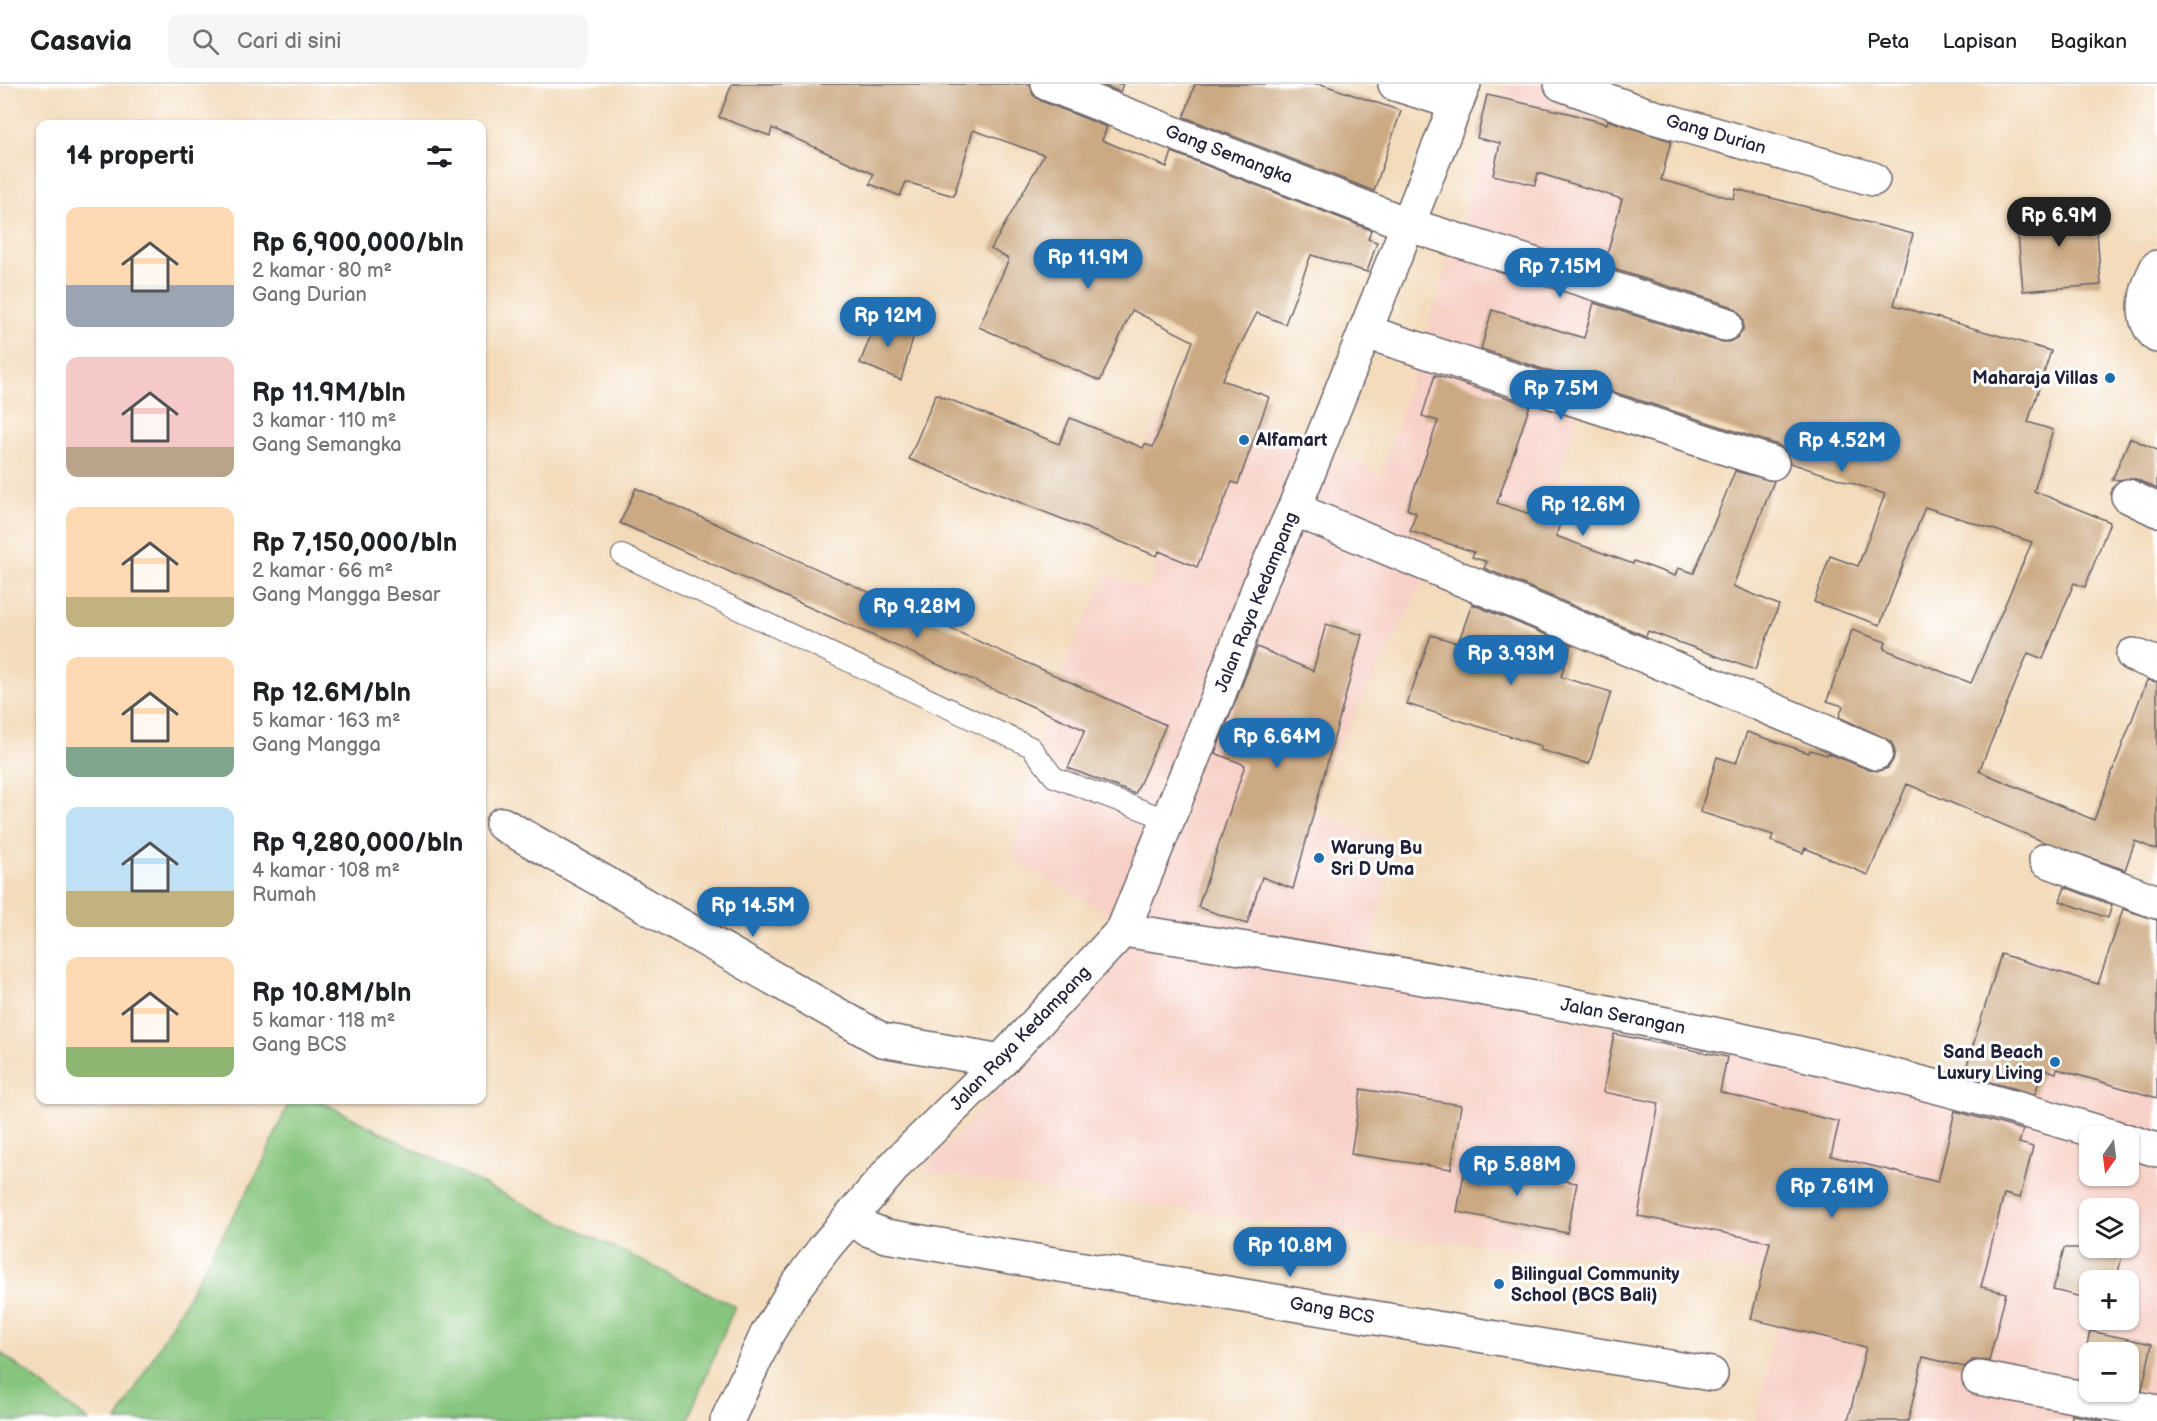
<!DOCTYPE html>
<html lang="id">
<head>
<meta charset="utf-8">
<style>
  body { margin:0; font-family:"Balsamiq Sans",sans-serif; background:#f6f6f6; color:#202124; height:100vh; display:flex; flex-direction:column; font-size:22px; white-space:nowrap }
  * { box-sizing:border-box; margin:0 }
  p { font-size:20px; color:#757577 }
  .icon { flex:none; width:33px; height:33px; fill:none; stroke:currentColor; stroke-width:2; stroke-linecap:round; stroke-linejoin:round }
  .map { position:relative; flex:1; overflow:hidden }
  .sheet { position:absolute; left:36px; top:36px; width:450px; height:984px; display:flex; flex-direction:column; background:#fff; border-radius:12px; box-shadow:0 2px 4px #0004 }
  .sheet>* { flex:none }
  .needle { width:39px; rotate:194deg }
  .buttons { position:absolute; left:2079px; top:1042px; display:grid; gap:12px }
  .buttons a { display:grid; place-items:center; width:60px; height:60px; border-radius:12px; background:#fff; box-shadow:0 2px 4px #0004; font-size:30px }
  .price { position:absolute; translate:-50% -51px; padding:0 14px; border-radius:21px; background:#1f6fb2; color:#fff; font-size:20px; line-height:39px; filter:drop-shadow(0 2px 3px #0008) }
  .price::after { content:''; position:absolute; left:50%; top:36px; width:18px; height:14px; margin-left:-9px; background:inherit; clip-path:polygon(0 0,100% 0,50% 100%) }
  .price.selected { background:#222; color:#fff }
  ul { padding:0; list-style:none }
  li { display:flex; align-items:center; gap:18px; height:150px; padding:0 30px }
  li span { display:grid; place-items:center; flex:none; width:168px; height:120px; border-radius:12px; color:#555 }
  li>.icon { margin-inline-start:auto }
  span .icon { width:72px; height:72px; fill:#fffc; stroke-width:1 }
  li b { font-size:26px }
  h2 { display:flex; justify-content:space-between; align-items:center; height:72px; padding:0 30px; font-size:26px }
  header { display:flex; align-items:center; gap:36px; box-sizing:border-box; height:84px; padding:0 30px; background:#fff; border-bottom:2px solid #e0e0e0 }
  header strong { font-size:28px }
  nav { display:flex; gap:33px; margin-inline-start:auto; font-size:21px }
  .search { width:420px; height:54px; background:#f6f6f6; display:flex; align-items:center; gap:15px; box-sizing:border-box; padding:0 21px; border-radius:12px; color:#757577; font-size:22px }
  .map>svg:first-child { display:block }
  .built { fill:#f7d1c7; fill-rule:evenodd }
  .green { fill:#86c57d; stroke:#54745c; stroke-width:1.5 }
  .building { fill:#cba982 }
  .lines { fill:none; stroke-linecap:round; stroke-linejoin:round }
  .lane-casing { stroke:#6b6368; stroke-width:22 }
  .street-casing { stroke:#6b6368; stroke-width:36 }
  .secondary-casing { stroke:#6b6368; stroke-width:36 }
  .lane { stroke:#fff; stroke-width:20 }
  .street { stroke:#fff; stroke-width:33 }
  .secondary { stroke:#fff; stroke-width:33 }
  .poi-dot { fill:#1f6fb2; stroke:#fff; stroke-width:2 }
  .labels { text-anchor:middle; stroke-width:6; stroke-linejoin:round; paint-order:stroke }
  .street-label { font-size:18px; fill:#22223b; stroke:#fff }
  .poi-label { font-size:18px; font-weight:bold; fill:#22223b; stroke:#fff; text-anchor:start }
</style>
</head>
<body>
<header>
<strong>Casavia</strong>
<div class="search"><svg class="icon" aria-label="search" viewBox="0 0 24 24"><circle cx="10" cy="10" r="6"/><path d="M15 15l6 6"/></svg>Cari di sini</div>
<nav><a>Peta</a><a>Lapisan</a><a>Bagikan</a></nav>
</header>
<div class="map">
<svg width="2157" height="1337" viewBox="0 0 2157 1337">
  <rect width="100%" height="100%" fill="#fff"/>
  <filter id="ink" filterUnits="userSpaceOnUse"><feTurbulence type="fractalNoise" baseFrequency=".0167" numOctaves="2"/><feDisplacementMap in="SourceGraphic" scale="12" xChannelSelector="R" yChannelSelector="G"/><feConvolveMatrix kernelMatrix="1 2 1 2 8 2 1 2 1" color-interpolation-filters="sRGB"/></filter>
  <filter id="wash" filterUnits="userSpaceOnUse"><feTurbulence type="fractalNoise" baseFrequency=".008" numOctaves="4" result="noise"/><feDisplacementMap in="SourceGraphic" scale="24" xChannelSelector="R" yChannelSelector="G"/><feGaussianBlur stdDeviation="1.35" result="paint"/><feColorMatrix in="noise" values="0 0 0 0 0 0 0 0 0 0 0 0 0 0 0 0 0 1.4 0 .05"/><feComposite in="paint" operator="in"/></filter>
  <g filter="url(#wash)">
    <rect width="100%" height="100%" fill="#f3dbbb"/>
    <path class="built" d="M1504,0H1540L1653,36L1548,438L1460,408L1423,499L1306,724L1397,759L1364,891L1976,1022L2032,871L2157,923V1337H1756L1787,1189L1310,1145L924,1087L1141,848L1012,775L1049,615L1107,490L1148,505L1179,406L1133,379L1185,295L1381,392ZM2090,1053H2128V1092H2090ZM2090,1125H2128V1164H2090ZM2090,1197H2128V1236H2090ZM2090,1269H2128V1308H2090Z"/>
    <g class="green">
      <path d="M290,1016H318L458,1088L735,1222L687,1337H117L261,1083Z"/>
      <path d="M0,1268L89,1337H0Z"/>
    </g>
    <g id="blocks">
      <g class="building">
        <path d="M732,0H1030L1033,11L1041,17L1107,43L1102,56L1167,83L1172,68L1371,146L1368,155L1377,158L1367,188L1311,171L1285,240L1257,229L1222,296L1269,313L1238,400L1232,398L1197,483L1159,467L1157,472L909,375L936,310L1059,360L1070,334L1143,364L1145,360L1153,363L1193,257L1132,226L1100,297L979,243L1009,175L991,165L1044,71L973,46L954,112L906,98L900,112L870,100L874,90L772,44L770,52L719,33Z"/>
        <path d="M1100,0H1123L1120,8Z"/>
        <path d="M1195,0H1321L1401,27L1374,107L1184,33Z"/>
        <path d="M1487,11L1568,29L1607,40L1608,36L1671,57L1661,96L1734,115L1736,105L1913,150L1894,221L2051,267L2028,338L2053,346L2034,407L2110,438L2085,503L2074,499L2043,575L2028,569L1979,687L2094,736L2147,596L2157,598V766L2135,757L2125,786L2044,758L1907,700L1868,791L1805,764L1803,769L1771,757L1773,751L1700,728L1717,673L1736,679L1747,648L1809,669L1810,666L1827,671L1828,669L1869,686L1879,687L1888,684L1893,676L1895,667L1891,657L1839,633L1843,622L1827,617L1852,546L1886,558L1884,565L1971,599L2032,458L1925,423L1880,541L1814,518L1830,472L1858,482L1885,410L1790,379L1786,367L1778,361L1481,265L1492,226L1584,254L1594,219L1720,258H1729L1737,254L1743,246V236L1739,228L1731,222L1604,182L1622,115L1538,89L1535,101L1493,91L1500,59L1477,54Z"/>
        <path d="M2095,121L2101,201L2023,207L2016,127Z"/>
        <path d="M878,233L915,247L901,296L860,279Z"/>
        <path d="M1435,291L1530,321L1497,419L1560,440L1556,452L1633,480L1634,477L1675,492L1678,484L1694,489L1735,387L1774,397L1733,502L1779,521L1755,586L1648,547L1646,552L1643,551L1484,484L1487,478L1472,473L1474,468L1410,447L1416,429L1407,425L1438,337L1422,332Z"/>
        <path d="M2130,354L2157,366V405L2136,395L2112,396Z"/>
        <path d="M636,404L1166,641L1135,710L1068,684L1085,646L620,439Z"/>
        <path d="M1472,520L1571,561L1561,593L1611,608L1589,680L1540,666L1541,662L1407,620L1431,551L1458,559Z"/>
        <path d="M1326,540L1362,551L1293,805L1262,793L1247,840L1198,823L1245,681L1215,669L1257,563L1313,587Z"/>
        <path d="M2065,803L2112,821L2108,834L2060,817Z"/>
        <path d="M2123,825L2157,836V1014L2057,985L2056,989L2043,985L2035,1010L1964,991L2001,870L2098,900Z"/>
        <path d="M1614,950L1727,973L1720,1008L1839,1038L1831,1072L1938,1098L1955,1027L2023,1046L2019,1059L2033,1063L2020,1114L2004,1110L1981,1203L2006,1209L1989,1277L1973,1276L1964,1283L1923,1273L1908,1337H1848L1866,1263L1751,1235L1770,1158L1638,1132L1659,1019L1603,1008Z"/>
        <path d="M1361,1005L1461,1021L1451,1085L1351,1070Z"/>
        <path d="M1466,1078L1577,1099L1567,1149L1457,1128Z"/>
        <path d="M2064,1164H2124L2116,1197H2090V1215L2053,1206Z"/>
        <path d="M2090,1247L2152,1260L2142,1306L2128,1303V1269H2090V1296L2080,1294Z"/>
        <path d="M2072,1331L2104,1337H2071Z"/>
      </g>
    </g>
  </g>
  <g filter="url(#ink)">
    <use href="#blocks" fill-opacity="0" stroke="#6b6368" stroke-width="1.5"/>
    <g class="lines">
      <defs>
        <path id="lane" d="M622,471L1031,663L1054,693L1169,736"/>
        <g id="street">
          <path d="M1048,0L1409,141L1725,240"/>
          <path d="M1395,0L1456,19"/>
          <path d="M1561,0L1654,33L1873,95"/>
          <path d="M2157,183C2146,204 2137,234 2157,252"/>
          <path d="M1366,248L1772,379"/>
          <path d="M2128,412L2157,426"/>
          <path d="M1294,425L1876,669"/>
          <path d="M2133,571L2157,580"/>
          <path d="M502,740L882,956L1001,977"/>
          <path d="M2046,776L2157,818"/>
          <path d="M852,1132L867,1145L886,1152L1711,1290"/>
          <path d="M1979,1294L2157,1328"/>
        </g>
        <g id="secondary">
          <path d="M1123,846C1457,896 1791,954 2115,1053"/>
          <path d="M2128,1057L2157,1066"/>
          <path d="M727,1337L767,1250L796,1202L826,1162L898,1078L1001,977L1123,846L1219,610L1261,497L1294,425L1464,0"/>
        </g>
      </defs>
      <use href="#lane" class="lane-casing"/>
      <use href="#street" class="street-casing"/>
      <use href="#secondary" class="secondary-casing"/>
      <use href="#lane" class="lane"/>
      <use href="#street" class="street"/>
      <use href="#secondary" class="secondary"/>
    </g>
  </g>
  <g class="poi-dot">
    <circle cx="2110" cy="294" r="6"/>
    <circle cx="1244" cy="356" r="6"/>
    <circle cx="1319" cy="774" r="6"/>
    <circle cx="2055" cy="978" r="6"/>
    <circle cx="1499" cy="1200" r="6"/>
  </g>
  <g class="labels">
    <g class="street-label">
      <text transform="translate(1716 50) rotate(16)" y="6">Gang Durian</text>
      <text transform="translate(1229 70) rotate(21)" y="6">Gang Semangka</text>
      <text transform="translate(1256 518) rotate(-68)" y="6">Jalan Raya Kedampang</text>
      <text transform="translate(1623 932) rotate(11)" y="6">Jalan Serangan</text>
      <text transform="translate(1020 954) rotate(-46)" y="6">Jalan Raya Kedampang</text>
      <text transform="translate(1332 1226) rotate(10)" y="6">Gang BCS</text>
    </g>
    <g class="poi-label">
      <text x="2098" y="300" text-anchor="end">Maharaja Villas</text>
      <text x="1256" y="362">Alfamart</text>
      <text x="1331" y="770">Warung Bu<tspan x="1331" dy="21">Sri D Uma</tspan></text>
      <text x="2043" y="974" text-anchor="end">Sand Beach<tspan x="2043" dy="21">Luxury Living</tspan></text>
      <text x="1511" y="1196">Bilingual Community<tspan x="1511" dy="21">School (BCS Bali)</tspan></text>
    </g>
  </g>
</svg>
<div class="buttons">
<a><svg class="needle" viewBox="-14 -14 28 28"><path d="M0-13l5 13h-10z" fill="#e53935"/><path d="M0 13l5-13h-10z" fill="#757577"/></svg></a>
<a><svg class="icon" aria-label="layers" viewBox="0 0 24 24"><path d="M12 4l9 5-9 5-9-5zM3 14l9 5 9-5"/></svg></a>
<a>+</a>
<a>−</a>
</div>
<b class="price selected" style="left:2059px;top:164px">Rp 6.9M</b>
<b class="price" style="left:1088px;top:206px">Rp 11.9M</b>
<b class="price" style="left:1560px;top:215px">Rp 7.15M</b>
<b class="price" style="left:888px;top:264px">Rp 12M</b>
<b class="price" style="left:1561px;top:337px">Rp 7.5M</b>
<b class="price" style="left:1842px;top:389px">Rp 4.52M</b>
<b class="price" style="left:1583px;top:453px">Rp 12.6M</b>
<b class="price" style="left:917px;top:555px">Rp 9.28M</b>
<b class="price" style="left:1511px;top:602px">Rp 3.93M</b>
<b class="price" style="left:1277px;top:685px">Rp 6.64M</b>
<b class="price" style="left:753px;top:854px">Rp 14.5M</b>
<b class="price" style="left:1517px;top:1113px">Rp 5.88M</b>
<b class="price" style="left:1832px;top:1135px">Rp 7.61M</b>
<b class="price" style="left:1290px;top:1194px">Rp 10.8M</b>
<section class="sheet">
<h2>14 properti<svg class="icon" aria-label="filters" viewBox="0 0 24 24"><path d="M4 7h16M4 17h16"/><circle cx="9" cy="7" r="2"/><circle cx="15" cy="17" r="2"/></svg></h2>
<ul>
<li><span style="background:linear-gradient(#ffd9b3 65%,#9aa5b1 0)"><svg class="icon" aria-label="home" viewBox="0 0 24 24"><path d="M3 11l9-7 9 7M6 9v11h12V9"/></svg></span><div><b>Rp 6,900,000/bln</b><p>2 kamar · 80 m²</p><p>Gang Durian</p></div></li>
<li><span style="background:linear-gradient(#f6c9c9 75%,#b9a48a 0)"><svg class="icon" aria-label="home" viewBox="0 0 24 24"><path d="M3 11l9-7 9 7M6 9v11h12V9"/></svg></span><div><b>Rp 11.9M/bln</b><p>3 kamar · 110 m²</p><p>Gang Semangka</p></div></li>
<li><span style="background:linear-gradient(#ffd9b3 75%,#c2b280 0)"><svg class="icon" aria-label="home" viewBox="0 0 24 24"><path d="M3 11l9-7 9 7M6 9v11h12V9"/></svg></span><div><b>Rp 7,150,000/bln</b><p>2 kamar · 66 m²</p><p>Gang Mangga Besar</p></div></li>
<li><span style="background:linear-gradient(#ffd9b3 75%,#7fa58c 0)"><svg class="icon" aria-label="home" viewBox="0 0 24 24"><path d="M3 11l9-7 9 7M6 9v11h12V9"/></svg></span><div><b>Rp 12.6M/bln</b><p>5 kamar · 163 m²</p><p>Gang Mangga</p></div></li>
<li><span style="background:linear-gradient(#bfe0f5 70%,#c2b280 0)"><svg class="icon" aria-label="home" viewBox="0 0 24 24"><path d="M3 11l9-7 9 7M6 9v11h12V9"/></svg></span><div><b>Rp 9,280,000/bln</b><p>4 kamar · 108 m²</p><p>Rumah</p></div></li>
<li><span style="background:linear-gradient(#ffd9b3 75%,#8fb573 0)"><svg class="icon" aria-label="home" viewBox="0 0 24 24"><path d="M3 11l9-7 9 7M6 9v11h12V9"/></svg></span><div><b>Rp 10.8M/bln</b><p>5 kamar · 118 m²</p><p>Gang BCS</p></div></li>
</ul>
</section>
</div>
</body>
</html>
